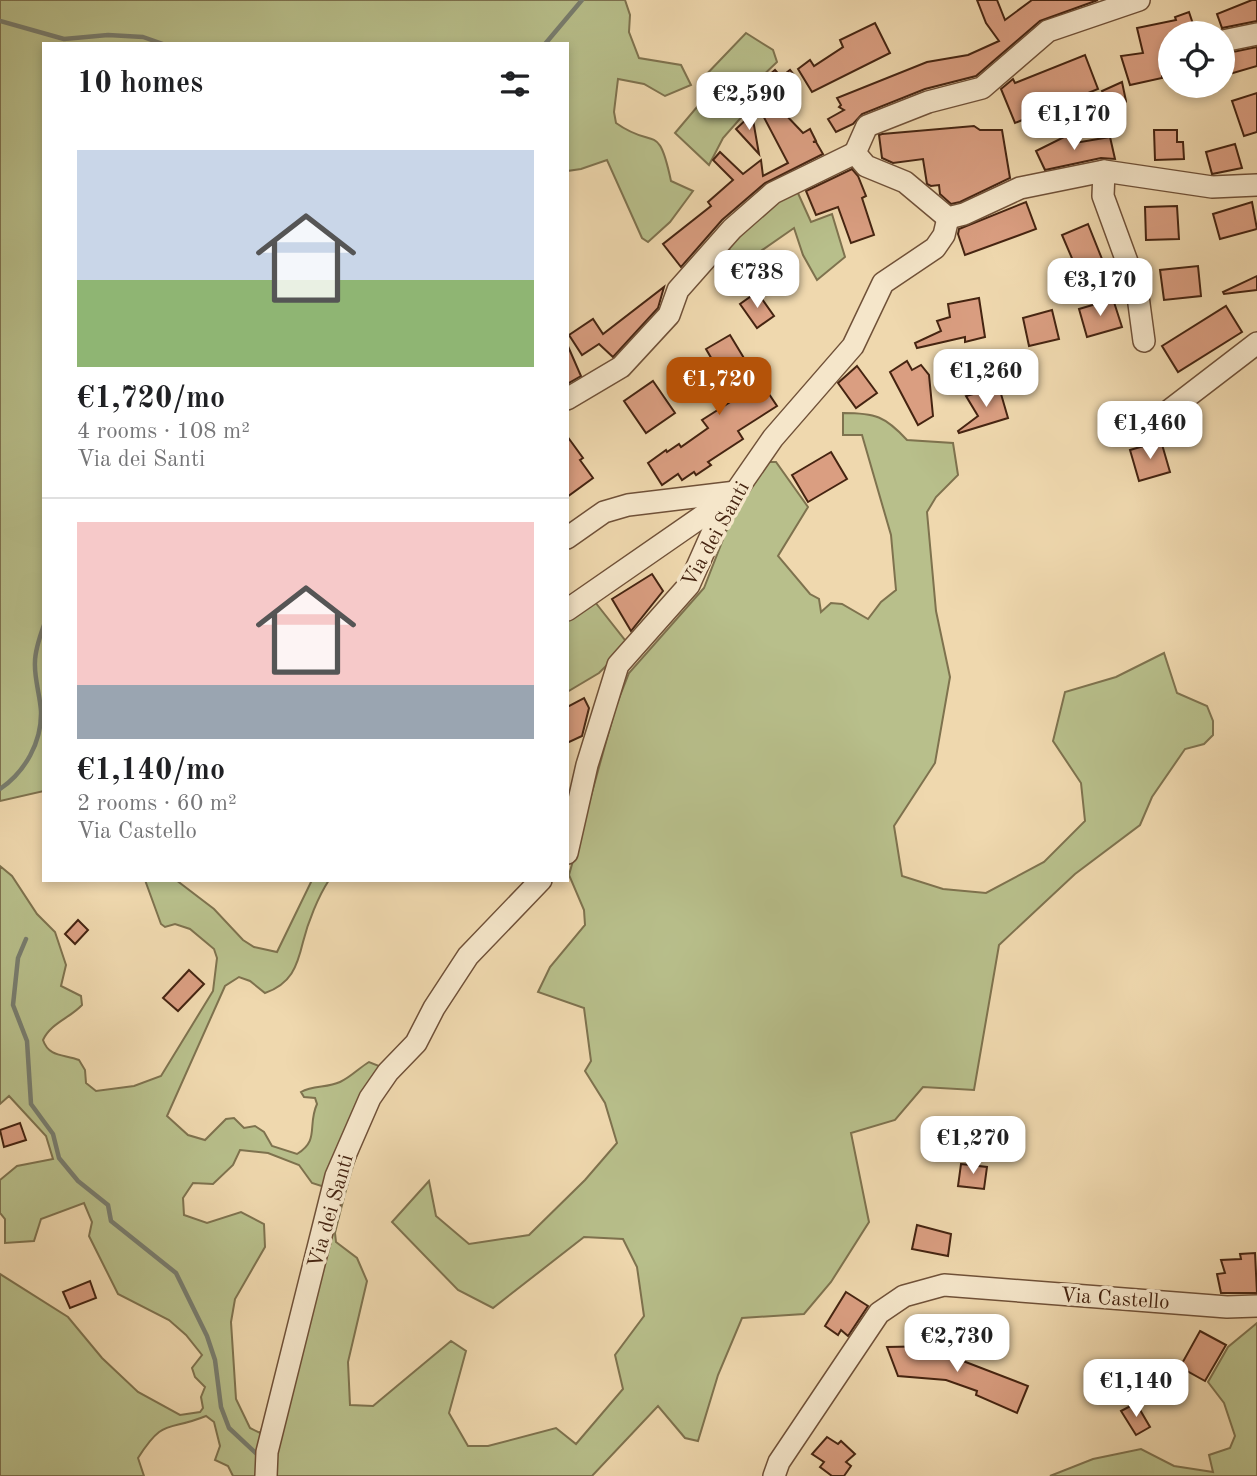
<!DOCTYPE html>
<html lang="en">
<head>
<meta charset="utf-8">
<style>
  body { margin:0; font-family:"Old Standard TT",serif; background:#f6f6f6; color:#202124; height:100vh; display:flex; flex-direction:column; font-size:26px; white-space:nowrap }
  * { box-sizing:border-box; margin:0 }
  p { font-size:23px; color:#757577 }
  .icon { flex:none; width:38px; height:38px; fill:none; stroke:currentColor; stroke-width:2; stroke-linecap:round; stroke-linejoin:round }
  .map { position:relative; flex:1; overflow:hidden }
  .side { position:absolute; left:42px; top:42px; width:527px; height:840px; display:flex; flex-direction:column; background:#fff; border-radius:0px; box-shadow:0 4px 10px #0003 }
  .side>* { flex:none }
  .tools { position:absolute; left:1158px; top:21px; display:grid; gap:14px }
  .tools a { display:grid; place-items:center; width:77px; height:77px; border-radius:50%; background:#fff; box-shadow:0 4px 10px #0003; font-size:35px }
  .price { position:absolute; translate:-50% -60px; padding:0 16px; border-radius:14px; background:#fff; color:#222; font-size:23px; line-height:46px; filter:drop-shadow(0 2px 4px #0008) }
  .price::after { content:''; position:absolute; left:50%; top:42px; width:21px; height:16px; margin-left:-10px; background:inherit; clip-path:polygon(0 0,100% 0,50% 100%) }
  .price.selected { background:#b45309; color:#fff }
  ul { padding:0; list-style:none }
  li { display:grid; align-content:center; gap:14px; height:371px; padding:0 35px }
  li+li { border-top:2px solid #e0e0e0 }
  li span { display:grid; place-items:center; height:217px; border-radius:0px; color:#555 }
  li>.icon { margin-inline-start:auto }
  span .icon { width:126px; height:126px; fill:#fffc; stroke-width:1 }
  li b { font-size:30px }
  h2 { display:flex; justify-content:space-between; align-items:center; height:84px; padding:0 35px; font-size:30px }
  .map>svg:first-child { display:block }
  .green { fill:#b8bf8b; stroke:#7e724e; stroke-width:2; fill-rule:evenodd }
  .lines { fill:none; stroke-linecap:round; stroke-linejoin:round }
  .stream { stroke:#787d6f; stroke-width:4.5 }
  .building { fill:#da9e81; stroke:#452411; stroke-width:2 }
  .minor-casing { stroke:#705138; stroke-width:24 }
  .minor { stroke:#f5e6ca; stroke-width:21 }
  .labels { text-anchor:middle; stroke-width:7; stroke-linejoin:round; paint-order:stroke }
  .street-label { font-size:21px; fill:#452411; stroke:#f5e6ca }
</style>
</head>
<body>
<div class="map">
<svg width="1257" height="1476" viewBox="0 0 1257 1476">
  <rect width="100%" height="100%" fill="#efd8ae"/>
  <filter id="stains"><feTurbulence type="fractalNoise" baseFrequency=".00286" numOctaves="4"/><feColorMatrix values="0 0 0 0 .2 0 0 0 0 .09 0 0 0 0 .02 0 0 0 .5 -.17"/></filter>
  <radialGradient id="worn" r=".72"><stop offset=".6" stop-color="#630" stop-opacity="0"/><stop offset="1" stop-color="#630" stop-opacity=".3"/></radialGradient>
  <g class="green">
    <path d="M0,0H625L630,15L629,32L639,58L681,65L691,85L665,96L644,84L618,79L614,112L616,123C655,151 658,120 671,181L693,191L670,222L648,242L642,238L607,160L581,169L567,171V44H44V791L0,801Z"/>
    <path d="M746,33L773,50L777,62L756,82L761,95L723,138L709,165L675,133L703,100L702,79Z"/>
    <path d="M797,191L811,222L832,214L845,257L817,280L803,255L794,228L745,262L723,245L774,200Z"/>
    <path d="M843,413C875,413 885,416 907,440L953,443L958,475L936,497L927,512L936,611L950,677L935,763L894,826L902,876L943,889L986,893L1044,862L1085,821L1081,783L1053,741L1065,692L1116,677L1164,653L1177,693L1207,706L1213,721V735L1204,744L1185,749L1152,797L1140,825L1075,874L999,945L974,1090L923,1087L895,1120L851,1133L869,1222L831,1282L804,1314L742,1318L718,1375L698,1441L685,1438L658,1406L592,1476H233L228,1466L215,1460L220,1446L214,1422L206,1416C167,1432 164,1417 138,1458L144,1476H0V1274L68,1317L102,1358L138,1392L180,1415L200,1412L203,1408L201,1397L205,1387L195,1377L192,1368L202,1355L186,1335L169,1320L118,1294L89,1236L92,1222L84,1203L41,1219L34,1241L5,1243V1219L0,1213V1180L17,1166L53,1159L46,1136L9,1096L0,1104V866L12,876L37,914L55,932L66,965L61,986L81,996L82,1005C70,1018 51,1023 43,1040C49,1058 65,1054 79,1060L85,1070L86,1083L96,1091L134,1086L161,1076L213,991L217,958L214,949L190,929L175,924L165,927L161,924L145,880H176L214,909L243,940L254,947L277,952L312,880H329C318,897 308,922 303,942C297,967 291,984 265,993L250,981L239,977L225,986L167,1116L188,1135L205,1140L226,1119L234,1118L244,1128L255,1126L264,1132L272,1146L297,1154C320,1140 307,1126 317,1104L315,1098L304,1097L301,1092C313,1085 327,1088 340,1082C351,1077 359,1068 369,1062L379,1066L388,1085C361,1130 347,1183 335,1233L336,1242L357,1258L367,1281L348,1362L350,1405L373,1406L451,1341L466,1351L449,1413L468,1446H488L556,1428L576,1444L623,1389L615,1355L644,1316L637,1267L623,1239L584,1237L493,1308L458,1290L392,1222L429,1181L436,1216L469,1244L529,1235L585,1180L617,1143L605,1103L585,1071L591,1061L584,1008L538,992L550,967L585,925L584,910L569,875L616,706L629,673L704,588L731,519L765,462H776L808,507L778,556L810,594L819,599L821,612L831,603L842,604L868,619L881,602L896,590L891,535L862,435H843ZM240,1150L268,1153L299,1165L312,1183L337,1191L272,1406L260,1433L250,1428L236,1399L231,1322L235,1299L265,1247L264,1224L241,1212L207,1223L184,1215L183,1198L193,1183L213,1184L233,1165Z"/>
    <path d="M595,602L628,644L599,673L567,692V621Z"/>
    <path d="M1257,1323V1476H1050L1093,1459L1141,1449L1174,1466L1213,1472L1209,1455L1230,1448L1235,1436L1224,1403L1208,1382L1228,1347Z"/>
  </g>
  <g class="lines">
    <g class="stream">
      <path d="M0,21L64,39L108,35L143,37L163,44"/>
      <path d="M545,44L582,0"/>
      <path d="M0,789C25,772 42,742 41,711C40,695 34,678 35,662C35,651 40,636 44,625"/>
      <path d="M26,939L18,958L13,1005L27,1041L31,1104L53,1134L59,1158L78,1181L108,1205L111,1221L176,1273L207,1336L215,1360L221,1407L229,1428L260,1457"/>
    </g>
  </g>
  <g class="building">
    <path d="M977,0H997L1005,20L1032,0H1098L1040,21L976,76L925,89L862,114L853,124L836,132L828,119L844,110L839,107L841,105L837,98L927,62L968,55L999,41L986,23Z"/>
    <path d="M1252,0H1257V21L1222,28L1217,14Z"/>
    <path d="M1189,12L1196,33H1171V73L1162,74V78L1130,85L1121,56L1143,53L1137,28L1176,20L1175,17Z"/>
    <path d="M875,23L890,53L812,92L798,69L810,60L814,66L843,47L840,40Z"/>
    <path d="M1257,47V66L1223,76V54Z"/>
    <path d="M1085,55L1098,89L1015,123L1001,89L1013,79L1015,83Z"/>
    <path d="M775,70L781,77L790,70L798,80L787,87L796,103L784,113L803,133L810,129L816,141L813,142H816L823,154L765,183L722,220L681,267L663,244L711,206L708,202L733,180L713,160L720,152L743,174L761,160L763,176L788,163L759,108L770,98L763,100L760,95L764,91L759,84Z"/>
    <path d="M1122,82L1126,101L1122,109L1116,111L1110,107L1102,91Z"/>
    <path d="M1257,93V132L1244,136L1232,101Z"/>
    <path d="M752,114L759,154L736,129Z"/>
    <path d="M974,126L980,130H1002L1010,178L960,202L951,204L940,194L939,185L931,186L927,184L923,159L893,163L882,158L879,135L882,134Z"/>
    <path d="M1154,130H1177V142H1183L1184,159L1155,160Z"/>
    <path d="M1070,134L1075,143L1110,137L1115,159L1101,158L1045,170L1036,151Z"/>
    <path d="M1235,144L1242,168L1212,174L1206,152Z"/>
    <path d="M852,169L858,176L866,196L862,198L874,235L851,243L838,207L816,215L806,191Z"/>
    <path d="M1026,202L1036,229L965,255L958,234L959,229Z"/>
    <path d="M1252,202L1257,229L1220,239L1213,214Z"/>
    <path d="M1177,206L1179,239L1146,240L1145,207Z"/>
    <path d="M1088,224L1102,259L1077,270L1062,235Z"/>
    <path d="M1198,266L1201,296L1164,300L1160,270Z"/>
    <path d="M1257,276V290L1224,294L1223,292Z"/>
    <path d="M664,287L658,308L613,357L599,344L582,355L569,335L593,319L603,334Z"/>
    <path d="M757,292L774,316L757,328L740,304Z"/>
    <path d="M979,298L985,337L965,342V337L917,348L915,343L941,331L937,321L950,317L948,304Z"/>
    <path d="M1113,299L1122,327L1087,337L1079,309Z"/>
    <path d="M1226,306L1242,332L1178,372L1162,346Z"/>
    <path d="M1052,310L1059,339L1029,346L1023,318Z"/>
    <path d="M730,335L759,383L761,382L777,406L738,431L743,439L708,462L711,465L696,475L694,472L682,480L678,474L662,485L648,463L666,450L667,452L679,444L681,447L708,428L702,420L735,399L706,349Z"/>
    <path d="M567,344L581,376L567,384Z"/>
    <path d="M907,361L912,370L921,365L929,375L933,416L918,425L890,372Z"/>
    <path d="M857,366L877,393L856,408L838,383Z"/>
    <path d="M653,381L675,413L646,433L624,401Z"/>
    <path d="M999,387L1008,418L959,433L958,431L978,416L966,396Z"/>
    <path d="M567,436L583,458L580,460L593,478L567,497Z"/>
    <path d="M1161,441L1170,472L1139,481L1130,450Z"/>
    <path d="M831,452L847,479L808,502L792,475Z"/>
    <path d="M652,574L663,591L631,631L612,599Z"/>
    <path d="M584,698L589,708L582,736L567,743V707Z"/>
    <path d="M78,920L88,930L75,944L65,934Z"/>
    <path d="M189,970L204,984L178,1011L163,998Z"/>
    <path d="M20,1123L26,1140L4,1147L0,1130Z"/>
    <path d="M961,1164L987,1167L984,1189L958,1186Z"/>
    <path d="M917,1225L951,1234L948,1256L912,1249Z"/>
    <path d="M1255,1253L1257,1293H1221L1217,1274L1225,1273L1221,1260L1241,1259L1240,1254Z"/>
    <path d="M90,1281L96,1298L70,1308L63,1292Z"/>
    <path d="M846,1292L868,1306L848,1336L841,1330L838,1335L825,1326Z"/>
    <path d="M1200,1331L1226,1345L1205,1381L1180,1367Z"/>
    <path d="M937,1346V1351L1028,1386L1017,1413L976,1395L977,1391L946,1380L898,1376L887,1347Z"/>
    <path d="M1136,1403L1150,1427L1136,1435L1121,1411Z"/>
    <path d="M827,1437L838,1444L841,1441L855,1454L846,1462L851,1466L844,1476H832L820,1467L824,1462L812,1454Z"/>
  </g>
  <g class="lines">
    <defs>
      <g id="minor">
        <path d="M1223,41L1257,34"/>
        <path d="M855,153L866,166L905,182L948,218L964,214L1020,188L1104,171L1212,187L1257,185"/>
        <path d="M855,153L867,126L928,102L982,88L1048,31L1139,0"/>
        <path d="M1104,171L1103,196L1137,289L1144,341"/>
        <path d="M567,399L621,367L669,315L678,290L732,229L773,193L855,153"/>
        <path d="M1135,421L1162,416L1257,343"/>
        <path d="M567,538L604,512L628,505L736,492"/>
        <path d="M567,610L707,513H721"/>
        <path d="M567,853L587,765L618,665L689,585L721,513L773,438L853,346L883,283L935,248L944,235L948,218"/>
        <path d="M266,1476L267,1452L336,1176L370,1098L388,1072L416,1043L434,1008L468,956L541,880"/>
        <path d="M774,1476L779,1462L879,1313L904,1296L944,1285L1227,1307L1257,1306"/>
      </g>
    </defs>
    <use href="#minor" class="minor-casing"/>
    <use href="#minor" class="minor"/>
  </g>
  <g class="labels">
    <g class="street-label">
      <text transform="translate(715 534) rotate(-61)" y="7">Via dei Santi</text>
      <text transform="translate(330 1211) rotate(-74)" y="7">Via dei Santi</text>
      <text transform="translate(1115 1298) rotate(4)" y="7">Via Castello</text>
    </g>
  </g>
  <rect width="100%" height="100%" filter="url(#stains)"/>
  <rect width="100%" height="100%" fill="url(#worn)"/>
</svg>
<div class="tools">
<a><svg class="icon" aria-label="locate" viewBox="0 0 24 24"><circle cx="12" cy="12" r="6"/><path d="M12 2v4M12 18v4M2 12h4M18 12h4"/></svg></a>
</div>
<b class="price" style="left:749px;top:132px">€2,590</b>
<b class="price" style="left:1074px;top:152px">€1,170</b>
<b class="price" style="left:757px;top:310px">€738</b>
<b class="price" style="left:1100px;top:318px">€3,170</b>
<b class="price" style="left:986px;top:409px">€1,260</b>
<b class="price selected" style="left:719px;top:417px">€1,720</b>
<b class="price" style="left:1150px;top:461px">€1,460</b>
<b class="price" style="left:973px;top:1176px">€1,270</b>
<b class="price" style="left:957px;top:1374px">€2,730</b>
<b class="price" style="left:1136px;top:1419px">€1,140</b>
<section class="side">
<h2>10 homes<svg class="icon" aria-label="filters" viewBox="0 0 24 24"><path d="M4 7h16M4 17h16"/><circle cx="9" cy="7" r="2"/><circle cx="15" cy="17" r="2"/></svg></h2>
<ul>
<li><span style="background:linear-gradient(#c9d6e8 60%,#8fb573 0)"><svg class="icon" aria-label="home" viewBox="0 0 24 24"><path d="M3 11l9-7 9 7M6 9v11h12V9"/></svg></span><div><b>€1,720/mo</b><p>4 rooms · 108 m²</p><p>Via dei Santi</p></div></li>
<li><span style="background:linear-gradient(#f6c9c9 75%,#9aa5b1 0)"><svg class="icon" aria-label="home" viewBox="0 0 24 24"><path d="M3 11l9-7 9 7M6 9v11h12V9"/></svg></span><div><b>€1,140/mo</b><p>2 rooms · 60 m²</p><p>Via Castello</p></div></li>
</ul>
</section>
</div>
</body>
</html>
